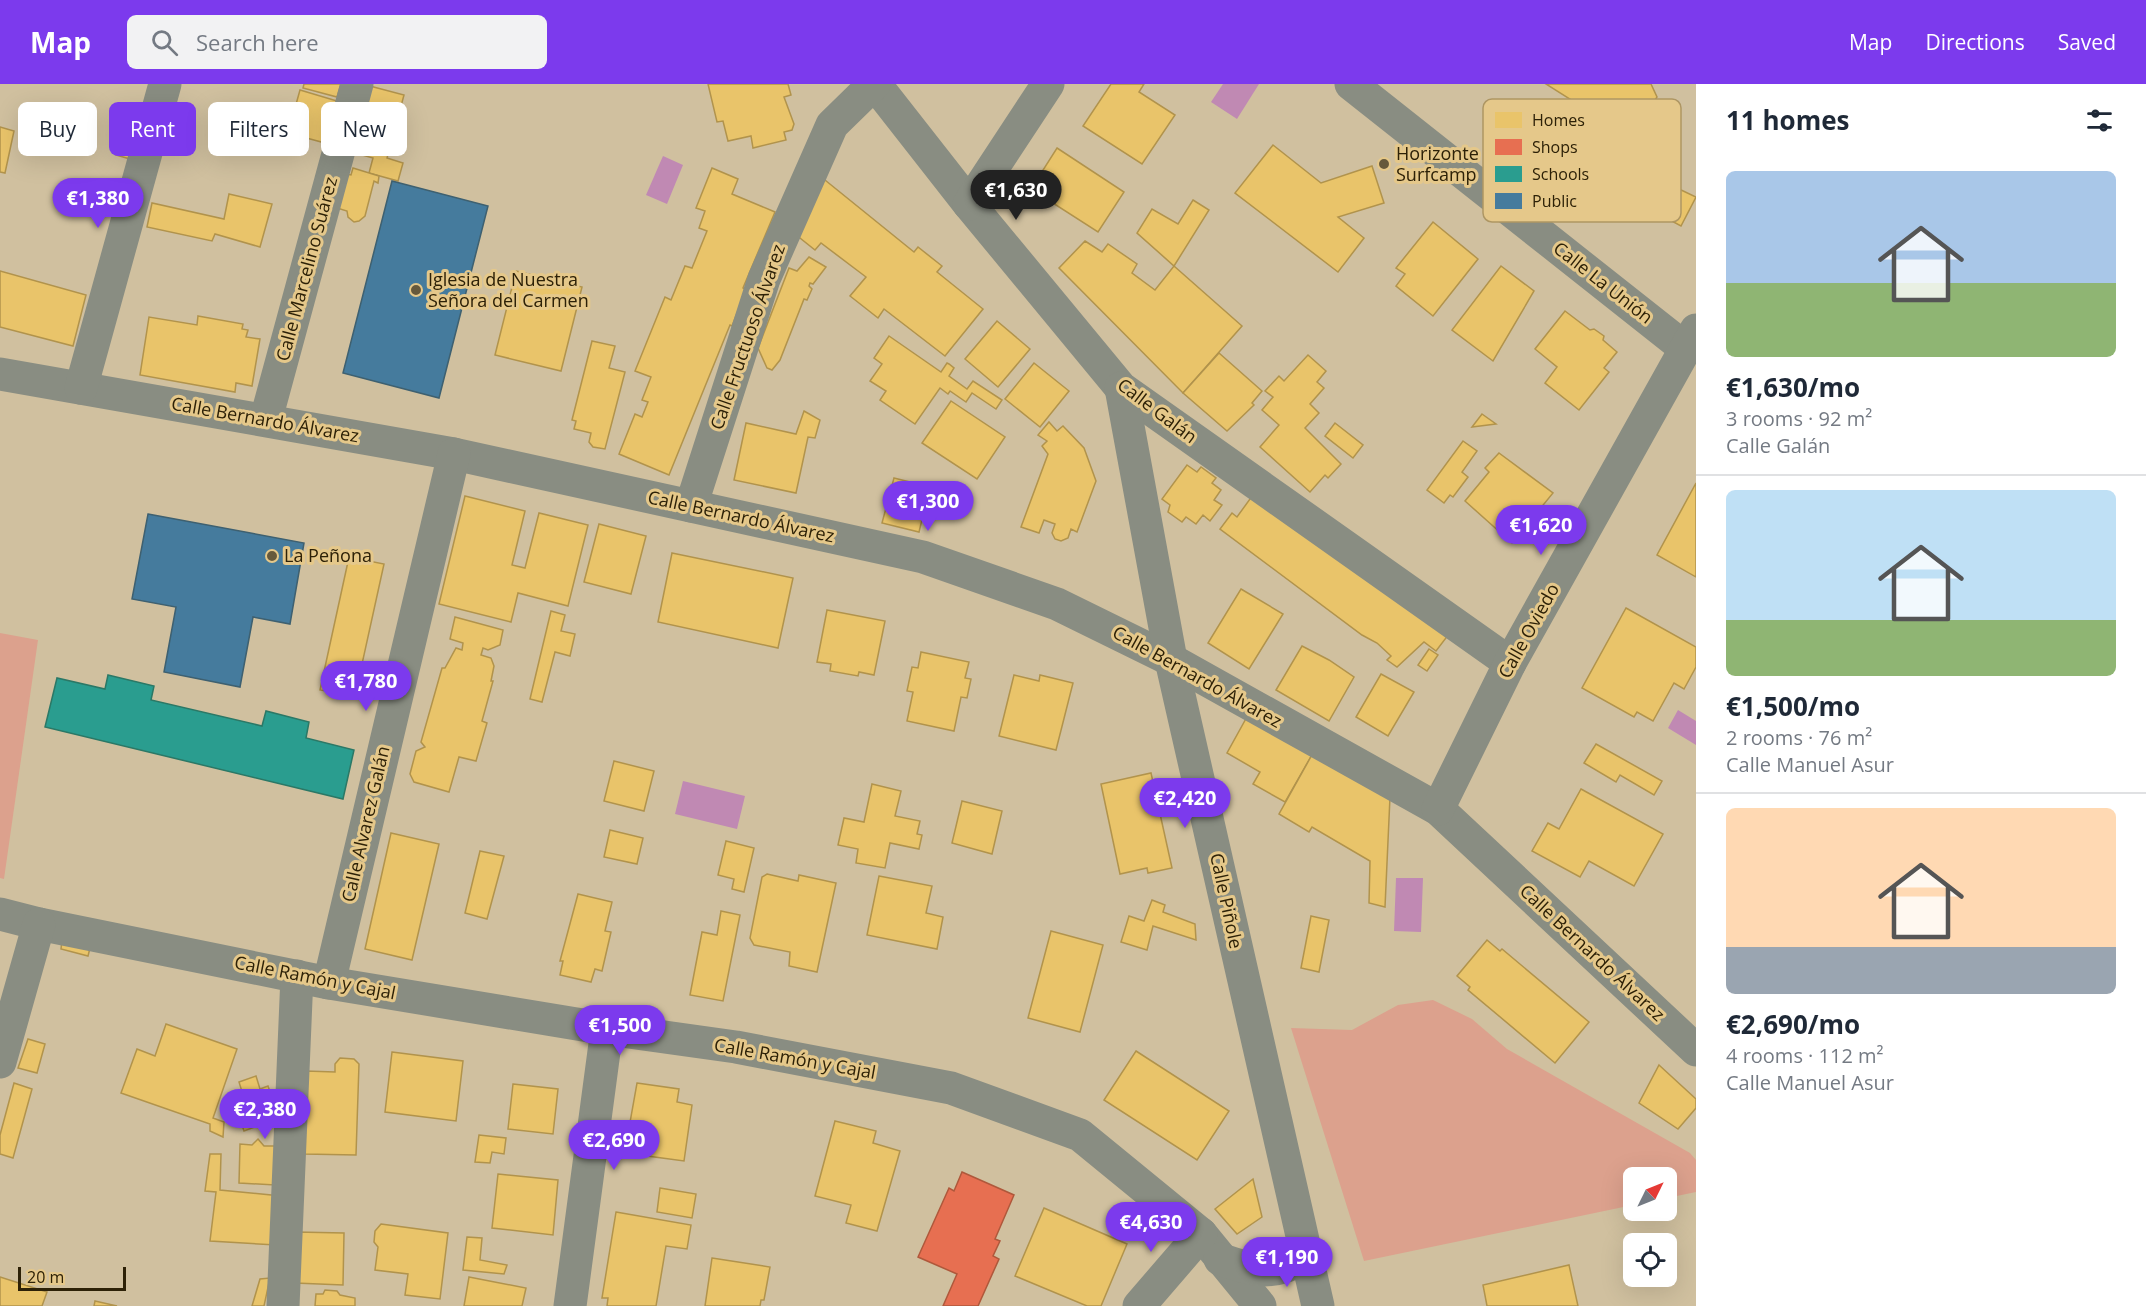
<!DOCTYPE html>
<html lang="en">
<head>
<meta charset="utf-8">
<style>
  body { margin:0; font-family:"Open Sans",sans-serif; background:#f2f2f3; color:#1f2937; height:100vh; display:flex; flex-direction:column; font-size:22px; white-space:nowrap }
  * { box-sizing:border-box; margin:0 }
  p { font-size:20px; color:#747a83 }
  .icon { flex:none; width:33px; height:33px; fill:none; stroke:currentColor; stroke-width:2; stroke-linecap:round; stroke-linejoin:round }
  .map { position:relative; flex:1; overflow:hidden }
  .details { display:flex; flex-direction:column; background:#fff; width:450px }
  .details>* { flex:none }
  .guide { position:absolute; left:18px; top:18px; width:570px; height:54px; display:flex; gap:12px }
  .needle { width:39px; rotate:47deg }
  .tools { position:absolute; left:1623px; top:1083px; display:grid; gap:12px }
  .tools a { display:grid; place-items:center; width:54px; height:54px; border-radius:9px; background:#fff; box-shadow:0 6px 24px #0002; font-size:30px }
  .scale { position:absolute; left:18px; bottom:15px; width:108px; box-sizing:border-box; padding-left:6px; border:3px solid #2d2107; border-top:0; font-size:16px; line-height:21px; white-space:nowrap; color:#2d2107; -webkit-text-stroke:4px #e5c88a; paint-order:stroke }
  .price { position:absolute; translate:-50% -51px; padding:0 14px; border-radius:21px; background:#7c3aed; color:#fff; font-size:20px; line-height:39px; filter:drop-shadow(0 2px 3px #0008) }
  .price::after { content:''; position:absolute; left:50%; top:36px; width:18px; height:14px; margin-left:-9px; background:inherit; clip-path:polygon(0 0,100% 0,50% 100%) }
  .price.on { background:#222; color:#fff }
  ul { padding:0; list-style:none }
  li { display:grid; align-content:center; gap:12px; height:318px; padding:0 30px }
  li+li { border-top:2px solid #e0e1e3 }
  li span { display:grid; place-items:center; height:186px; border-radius:9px; color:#555 }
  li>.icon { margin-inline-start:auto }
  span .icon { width:108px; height:108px; fill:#fffc; stroke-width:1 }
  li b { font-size:26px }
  h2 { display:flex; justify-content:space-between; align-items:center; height:72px; padding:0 30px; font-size:26px }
  .tag { padding:0 21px; border-radius:9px; background:#fff; box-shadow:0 6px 24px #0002; font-size:21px; line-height:54px }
  .tag.on { background:#7c3aed; color:#fff }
  header { display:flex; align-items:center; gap:36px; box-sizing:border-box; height:84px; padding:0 30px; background:#7c3aed; color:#fff }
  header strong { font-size:28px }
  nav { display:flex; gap:33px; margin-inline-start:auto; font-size:21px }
  .search { width:420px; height:54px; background:#f2f2f3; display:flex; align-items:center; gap:15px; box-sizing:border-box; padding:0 21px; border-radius:9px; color:#747a83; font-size:22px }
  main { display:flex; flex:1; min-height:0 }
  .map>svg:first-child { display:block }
  .green { fill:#dca18d }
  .water { fill:#c089b3 }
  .homes { fill:#e9c46a; stroke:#b1934c; stroke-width:1.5 }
  .shops { fill:#e76f51; stroke:#af583b; stroke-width:1.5 }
  .schools { fill:#2a9d8f; stroke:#2b7866; stroke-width:1.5 }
  .public { fill:#457b9d; stroke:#3e6070; stroke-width:1.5 }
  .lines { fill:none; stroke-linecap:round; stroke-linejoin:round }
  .minor { stroke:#898d82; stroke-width:33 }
  .poi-dot { fill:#66593c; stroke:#e5c88a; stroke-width:2 }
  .labels { text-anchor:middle; stroke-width:6; stroke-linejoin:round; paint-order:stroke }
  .poi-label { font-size:18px; fill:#2d2107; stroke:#e5c88a; text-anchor:start }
  .street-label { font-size:18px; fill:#2d2107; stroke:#e5c88a }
  .key { fill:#e5c88a; stroke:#ae9663; stroke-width:1.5 }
  .key-label { font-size:16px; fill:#2d2107 }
</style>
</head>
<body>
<header>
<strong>Map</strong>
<div class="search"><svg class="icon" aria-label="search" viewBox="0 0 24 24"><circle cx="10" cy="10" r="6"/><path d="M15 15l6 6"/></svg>Search here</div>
<nav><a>Map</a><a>Directions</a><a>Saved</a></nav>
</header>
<main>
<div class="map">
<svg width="1696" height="1222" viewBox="0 0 1696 1222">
  <rect width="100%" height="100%" fill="#d0c09f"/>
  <g class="green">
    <path d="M0,549L38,556L4,795L0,794Z"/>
    <path d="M1433,916L1472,935L1507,965L1690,1069L1696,1076V1108L1667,1114L1666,1094H1634L1633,1121L1364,1177L1291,944L1352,946L1398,921Z"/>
  </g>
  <g class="water">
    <path d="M1223,0H1259L1237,35L1211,18Z"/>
    <path d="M663,72L683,81L667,120L646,111Z"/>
    <path d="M1678,626L1696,637V661L1668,644Z"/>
    <path d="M683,697L745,712L737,745L675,730Z"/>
    <path d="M1396,794H1423L1421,848L1394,847Z"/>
  </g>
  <g class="homes">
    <path d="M304,0H341L337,13L303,4Z"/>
    <path d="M708,0H788L791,11L784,13L794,40L792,46L784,48L786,56L753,64L751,52L728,57L723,37L717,38Z"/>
    <path d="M1111,0H1144L1139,8L1175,31L1142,80L1083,42Z"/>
    <path d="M1546,0H1651L1657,13L1645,33L1623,28L1614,43Z"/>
    <path d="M366,1L404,11L387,74L403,79L398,97L369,89L373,74L348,67Z"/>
    <path d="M300,6L337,17L325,59L288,49Z"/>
    <path d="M0,43L14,47L5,89L0,88Z"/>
    <path d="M122,44L137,48L130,75L116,71Z"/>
    <path d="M1273,61L1321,99L1372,82L1384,119L1338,133L1364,154L1338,188L1235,109Z"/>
    <path d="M1057,64L1124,108L1098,148L1031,105Z"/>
    <path d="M353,84L379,92L378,99L374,97L365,132L359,137L354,138L348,133L347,127L337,124L346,90L351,91Z"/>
    <path d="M712,84L738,95L732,110L775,128L743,204L746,206L732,242L730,241L669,391L619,370L635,330L642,333L648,318L642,316L651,293L635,287L665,213L671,216L685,182L692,184L707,147L699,144L705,127L696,124Z"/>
    <path d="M820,92L914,168L918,163L942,182L937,188L983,225L945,272L884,225L878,234L850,212L866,193L821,159L815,166L795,150Z"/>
    <path d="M1679,105L1696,113L1681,142L1664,133Z"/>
    <path d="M229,110L272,120L260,163L215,150L212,157L147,143L152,119L224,135Z"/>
    <path d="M1193,116L1209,126L1174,182L1137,149L1152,125L1178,140Z"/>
    <path d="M1433,138L1478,175L1433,232L1396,202L1405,190L1396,184Z"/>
    <path d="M1085,157L1102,168L1108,160L1137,180L1132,189L1155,206L1174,182L1242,242L1183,309L1059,184Z"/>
    <path d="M809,173L826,183L813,200L810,199L809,202L812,205L807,216L804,215L780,276L772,286L767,284L758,264L789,184L797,187Z"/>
    <path d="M1501,182L1534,207L1493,277L1452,246Z"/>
    <path d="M0,187L86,211L73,262L0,243Z"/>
    <path d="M516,187L582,203L561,287L495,271Z"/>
    <path d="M1565,227L1590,246L1594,245L1604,252L1603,256L1617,268L1604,284L1609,288L1579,326L1545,299L1557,283L1535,265Z"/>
    <path d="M198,232L243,240L242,245L248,246L246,253L260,255L252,302L236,299L235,308L140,291L149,233L197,241Z"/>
    <path d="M997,237L1030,265L998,303L965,275Z"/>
    <path d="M889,252L941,288L947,279L949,280L954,284L949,292L967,305L973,297L1002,316L996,325L972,309L966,318L950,307L948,310L940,304L915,340L880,316L886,307L870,297L882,280L874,274Z"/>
    <path d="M592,257L615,262L609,284L625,288L605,365L593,363L589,358L591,349L574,345L576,337L572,336Z"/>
    <path d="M1219,269L1262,307L1252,319L1254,321L1227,347L1183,309Z"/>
    <path d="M1308,271L1326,287L1317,298L1324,304L1310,320L1319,329L1305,344L1341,380L1328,394L1325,391L1310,408L1260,363L1279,341L1262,326L1273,313L1265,307L1279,292L1284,297Z"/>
    <path d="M1034,279L1069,307L1040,343L1005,315Z"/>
    <path d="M951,317L1005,353L977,395L922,359Z"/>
    <path d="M804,327L820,336L815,354L808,353L796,409L734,396L746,339L796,350Z"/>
    <path d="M1482,330L1496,340L1472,343Z"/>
    <path d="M1049,338L1057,347L1063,342L1084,364L1096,397L1077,448L1071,445L1068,454L1061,457L1055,455L1052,449L1055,440L1044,436L1039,449L1021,443L1048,370L1042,362L1047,357L1038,351Z"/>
    <path d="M1335,339L1363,361L1353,374L1325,352Z"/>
    <path d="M1463,357L1477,367L1462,388L1468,393L1453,413L1450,411L1444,419L1427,406Z"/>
    <path d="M1499,369L1553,409L1512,459L1465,417L1489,388L1485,384Z"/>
    <path d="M1187,381L1197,388L1201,383L1216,394L1212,399L1221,406L1214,416L1222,421L1210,437L1203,431L1196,440L1186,433L1182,438L1168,428L1170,421L1162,415Z"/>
    <path d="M894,394L930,403L919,448L882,439Z"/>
    <path d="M1696,399V493L1657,471Z"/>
    <path d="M1255,408L1449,550L1436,567L1424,558L1397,583L1387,576L1391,572L1377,559L1362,551L1220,445L1232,429L1237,433Z"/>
    <path d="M465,412L525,427L512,481L525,484L539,429L588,441L568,522L518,509L511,538L439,520Z"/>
    <path d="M599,440L646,452L631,510L584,498Z"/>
    <path d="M672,469L793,494L778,564L658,538Z"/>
    <path d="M349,473L384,480L355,612L320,606Z"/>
    <path d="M1241,505L1283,530L1249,585L1208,559Z"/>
    <path d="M1626,524L1696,563V583L1684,605L1674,599L1653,637L1637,628L1634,633L1582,604Z"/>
    <path d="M827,526L885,537L874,591L859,588L858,592L830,587L831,580L817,578Z"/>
    <path d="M551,527L565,531L561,547L575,550L570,572L555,568L542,618L530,615Z"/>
    <path d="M455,533L503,546L500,561L488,566L483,564L481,571L491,574L494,582L491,597H493L482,637L487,639L476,677L459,673L449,708L414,698L410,690L416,667L425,663L421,658L442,584H445L456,564L462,566L463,559L450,555Z"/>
    <path d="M1302,562L1329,576L1354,593L1329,637L1276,606Z"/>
    <path d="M1429,565L1438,571L1427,587L1418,581Z"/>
    <path d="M921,568L969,578L965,594L971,595L967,614L961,613L954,647L907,637L913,608L907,607L912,583L918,584Z"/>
    <path d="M1381,590L1414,608L1388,652L1356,633Z"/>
    <path d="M1014,591L1039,597L1040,591L1073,599L1056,666L999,652Z"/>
    <path d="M1248,631L1313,669L1285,718L1253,700L1260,688L1227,669Z"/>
    <path d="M1596,660L1662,697L1654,711L1620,691L1616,698L1584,679Z"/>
    <path d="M1313,669L1390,713L1385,823L1369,819L1370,777L1312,743L1309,748L1279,730Z"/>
    <path d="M614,677L654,687L644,727L604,717Z"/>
    <path d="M1151,689L1172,784L1148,789L1147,784L1120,790L1101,700Z"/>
    <path d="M872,700L901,707L895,732L920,737L917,750L922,751L919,765L890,759L885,784L856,779L858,765L838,761L844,734L864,738Z"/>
    <path d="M1581,705L1663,750L1634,802L1589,777L1580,793L1532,767L1548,739L1559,745Z"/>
    <path d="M962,717L1002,727L992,770L952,759Z"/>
    <path d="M610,746L643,754L637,780L604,773Z"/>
    <path d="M391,749L439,760L412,876L365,865Z"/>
    <path d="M726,757L754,764L744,808L732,805L734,795L718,791Z"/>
    <path d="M480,767L504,772L487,835L465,829Z"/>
    <path d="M767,790L798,797L799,791L836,799L817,888L789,882L790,868L754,861L750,854L762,793Z"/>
    <path d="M879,792L932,802L926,829L943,833L937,865L867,851Z"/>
    <path d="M578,810L612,818L605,847L611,848L602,887L595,885L591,898L560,891L563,877H560Z"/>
    <path d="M1152,816L1165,821L1163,828L1195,840L1196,856L1153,842L1147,866L1121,858L1129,832L1144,837Z"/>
    <path d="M721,827L740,831L723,917L690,911L702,848L717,851Z"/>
    <path d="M1311,832L1329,836L1319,888L1301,884Z"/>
    <path d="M1051,847L1103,861L1080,948L1028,934Z"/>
    <path d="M1487,856L1500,867L1502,865L1589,938L1555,979L1468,906L1470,903L1457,892Z"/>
    <path d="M62,857L90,864L88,872L61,865Z"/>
    <path d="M166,940L237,965L213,1034L224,1038L223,1053L210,1047V1040L121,1009L137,965L155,972Z"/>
    <path d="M28,955L45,960L37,989L18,984Z"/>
    <path d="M1136,967L1229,1027L1197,1076L1104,1016Z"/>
    <path d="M392,968L463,977L456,1037L385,1028Z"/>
    <path d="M340,974L354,975L359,980L356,1071L304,1070L306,987L335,988V980Z"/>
    <path d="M1659,981L1696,1015V1024L1678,1045L1639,1019Z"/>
    <path d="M256,992L260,1005L268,1002L279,1034L244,1047L233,1014L243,1011L239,998Z"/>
    <path d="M14,999L32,1005L13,1074L0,1070V1051Z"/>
    <path d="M637,999L679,1005L677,1018L692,1021L684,1077L640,1071L643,1057L627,1055Z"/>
    <path d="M513,1000L558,1005L553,1050L508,1045Z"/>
    <path d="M835,1037L876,1047L873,1059L900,1067L877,1147L846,1139L851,1121L815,1112Z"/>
    <path d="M479,1051L506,1054L504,1070L492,1068L490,1079L475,1078Z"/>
    <path d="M258,1055L264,1062H277L275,1101L239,1099L240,1060L252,1061Z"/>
    <path d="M210,1070H221L220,1106L281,1112L276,1161L210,1157L216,1108L205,1107Z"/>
    <path d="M498,1090L558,1096L553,1151L492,1144Z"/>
    <path d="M1253,1095L1262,1133L1237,1150L1215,1125Z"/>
    <path d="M660,1104L696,1110L692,1134L657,1128Z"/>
    <path d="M1044,1124L1127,1160L1101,1222H1087L1015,1192Z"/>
    <path d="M616,1128L691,1141L687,1165L666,1162L656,1222H607L608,1214H602Z"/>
    <path d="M381,1140L448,1149L440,1215L405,1211L408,1190L375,1186L378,1163L374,1158L375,1147Z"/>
    <path d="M296,1148L344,1149L343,1201L295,1199Z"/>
    <path d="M467,1153L482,1154L480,1176L507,1181L504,1190L463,1186Z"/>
    <path d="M712,1174L770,1183L764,1216H761L760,1222H705Z"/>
    <path d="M1569,1181L1578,1222H1487L1483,1201Z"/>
    <path d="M0,1193L47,1208L42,1222H0Z"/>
    <path d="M469,1193L526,1204L522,1222H464Z"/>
    <path d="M270,1194L264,1222H252L260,1195Z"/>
    <path d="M325,1206L337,1207L340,1211L355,1214V1222H315L316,1210H323Z"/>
    <path d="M95,1217L117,1222H94Z"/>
  </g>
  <path class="shops" d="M962,1088L1014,1111L995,1155L1000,1157L993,1172L999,1175L978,1222H943L957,1190L918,1173L949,1104L954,1107Z"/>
  <path class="schools" d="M108,591L154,602L151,616L262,642L266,627L309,638L306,654L354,666L343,715L45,643L57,594L105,605Z"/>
  <g class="public">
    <path d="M392,97L488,122L439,314L343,289Z"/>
    <path d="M148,430L304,459L290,540L253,533L240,603L164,588L176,523L132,515Z"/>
  </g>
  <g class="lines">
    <g class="minor">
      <path d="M875,0L969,120L1121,304L1510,579"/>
      <path d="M1351,0L1686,265"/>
      <path d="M969,120L1048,0"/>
      <path d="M0,290L454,370L923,473L1057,520L1171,576L1438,725L1696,966"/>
      <path d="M81,304L165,0"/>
      <path d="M1121,304L1171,576L1318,1222"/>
      <path d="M266,335L357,0"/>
      <path d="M691,422L764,195L832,41L874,0"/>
      <path d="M1438,725L1510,579L1696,246"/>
      <path d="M0,830L39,840L329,899L607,945L736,963L951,1004L1080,1051L1201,1150L1260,1222"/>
      <path d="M329,899L454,370"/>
      <path d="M0,978L39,840"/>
      <path d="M1220,1175C1256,1188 1272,1192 1306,1173"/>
      <path d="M283,1222L297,892"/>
      <path d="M570,1222L607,945"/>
      <path d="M1139,1222L1201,1150"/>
    </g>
  </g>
  <g class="poi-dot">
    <circle cx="1384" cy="80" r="6"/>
    <circle cx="416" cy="206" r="6"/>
    <circle cx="272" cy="472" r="6"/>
  </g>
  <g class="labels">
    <g class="poi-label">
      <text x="1396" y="76">Horizonte<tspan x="1396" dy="21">Surfcamp</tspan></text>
      <text x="428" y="202">Iglesia de Nuestra<tspan x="428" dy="21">Señora del Carmen</tspan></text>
      <text x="284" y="478">La Peñona</text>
    </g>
    <g class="street-label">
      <text transform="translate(307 185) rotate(-75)" y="6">Calle Marcelino Suárez</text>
      <text transform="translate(1603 199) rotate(38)" y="6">Calle La Unión</text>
      <text transform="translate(748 253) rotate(-71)" y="6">Calle Fructuoso Álvarez</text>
      <text transform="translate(1157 327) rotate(37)" y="6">Calle Galán</text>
      <text transform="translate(265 336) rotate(10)" y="6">Calle Bernardo Álvarez</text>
      <text transform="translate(741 433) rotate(12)" y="6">Calle Bernardo Álvarez</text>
      <text transform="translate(1529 547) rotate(-61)" y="6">Calle Oviedo</text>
      <text transform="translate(1197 593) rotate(29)" y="6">Calle Bernardo Álvarez</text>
      <text transform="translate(366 740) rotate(-77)" y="6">Calle Alvarez Galán</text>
      <text transform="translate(1226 817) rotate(78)" y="6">Calle Piñole</text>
      <text transform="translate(1592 869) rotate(43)" y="6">Calle Bernardo Álvarez</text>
      <text transform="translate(315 894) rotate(11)" y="6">Calle Ramón y Cajal</text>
      <text transform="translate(795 975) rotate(10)" y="6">Calle Ramón y Cajal</text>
    </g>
  </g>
  <rect x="1483" y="15" width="198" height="123" rx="9" class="key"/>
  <rect x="1495" y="28" width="27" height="16" fill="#e9c46a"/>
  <rect x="1495" y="55" width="27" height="16" fill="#e76f51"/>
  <rect x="1495" y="82" width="27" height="16" fill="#2a9d8f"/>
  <rect x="1495" y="109" width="27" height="16" fill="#457b9d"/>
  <g class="key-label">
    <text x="1532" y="42">Homes</text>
    <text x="1532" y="69">Shops</text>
    <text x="1532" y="96">Schools</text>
    <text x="1532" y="123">Public</text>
  </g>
</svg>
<div class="tools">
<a><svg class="needle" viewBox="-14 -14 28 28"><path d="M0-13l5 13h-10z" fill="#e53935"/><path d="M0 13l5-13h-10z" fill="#747a83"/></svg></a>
<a><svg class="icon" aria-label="locate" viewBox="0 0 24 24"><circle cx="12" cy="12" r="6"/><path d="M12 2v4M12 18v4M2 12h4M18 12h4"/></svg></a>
</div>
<div class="scale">20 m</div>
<b class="price on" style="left:1016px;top:137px">€1,630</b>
<b class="price" style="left:98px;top:145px">€1,380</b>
<b class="price" style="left:928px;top:448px">€1,300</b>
<b class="price" style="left:1541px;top:472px">€1,620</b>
<b class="price" style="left:366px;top:628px">€1,780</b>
<b class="price" style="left:1185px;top:745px">€2,420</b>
<b class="price" style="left:620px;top:972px">€1,500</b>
<b class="price" style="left:265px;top:1056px">€2,380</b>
<b class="price" style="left:614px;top:1087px">€2,690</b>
<b class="price" style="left:1151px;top:1169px">€4,630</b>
<b class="price" style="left:1287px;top:1204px">€1,190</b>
<div class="guide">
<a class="tag">Buy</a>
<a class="tag on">Rent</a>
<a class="tag">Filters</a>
<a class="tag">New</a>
</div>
</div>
<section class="details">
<h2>11 homes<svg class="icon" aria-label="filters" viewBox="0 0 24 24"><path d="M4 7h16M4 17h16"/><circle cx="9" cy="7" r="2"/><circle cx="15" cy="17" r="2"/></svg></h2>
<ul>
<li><span style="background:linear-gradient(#a9c7e8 60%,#8fb573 0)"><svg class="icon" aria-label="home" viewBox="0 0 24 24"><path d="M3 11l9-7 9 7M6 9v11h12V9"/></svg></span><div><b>€1,630/mo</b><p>3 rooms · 92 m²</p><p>Calle Galán</p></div></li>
<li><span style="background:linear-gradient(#bfe0f5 70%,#8fb573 0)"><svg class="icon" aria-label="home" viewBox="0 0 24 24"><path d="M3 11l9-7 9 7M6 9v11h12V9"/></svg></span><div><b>€1,500/mo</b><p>2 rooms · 76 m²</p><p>Calle Manuel Asur</p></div></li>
<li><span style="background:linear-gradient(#ffd9b3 75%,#9aa5b1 0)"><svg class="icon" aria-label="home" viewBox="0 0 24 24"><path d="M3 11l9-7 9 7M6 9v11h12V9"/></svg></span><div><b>€2,690/mo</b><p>4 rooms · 112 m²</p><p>Calle Manuel Asur</p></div></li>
</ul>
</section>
</main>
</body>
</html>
